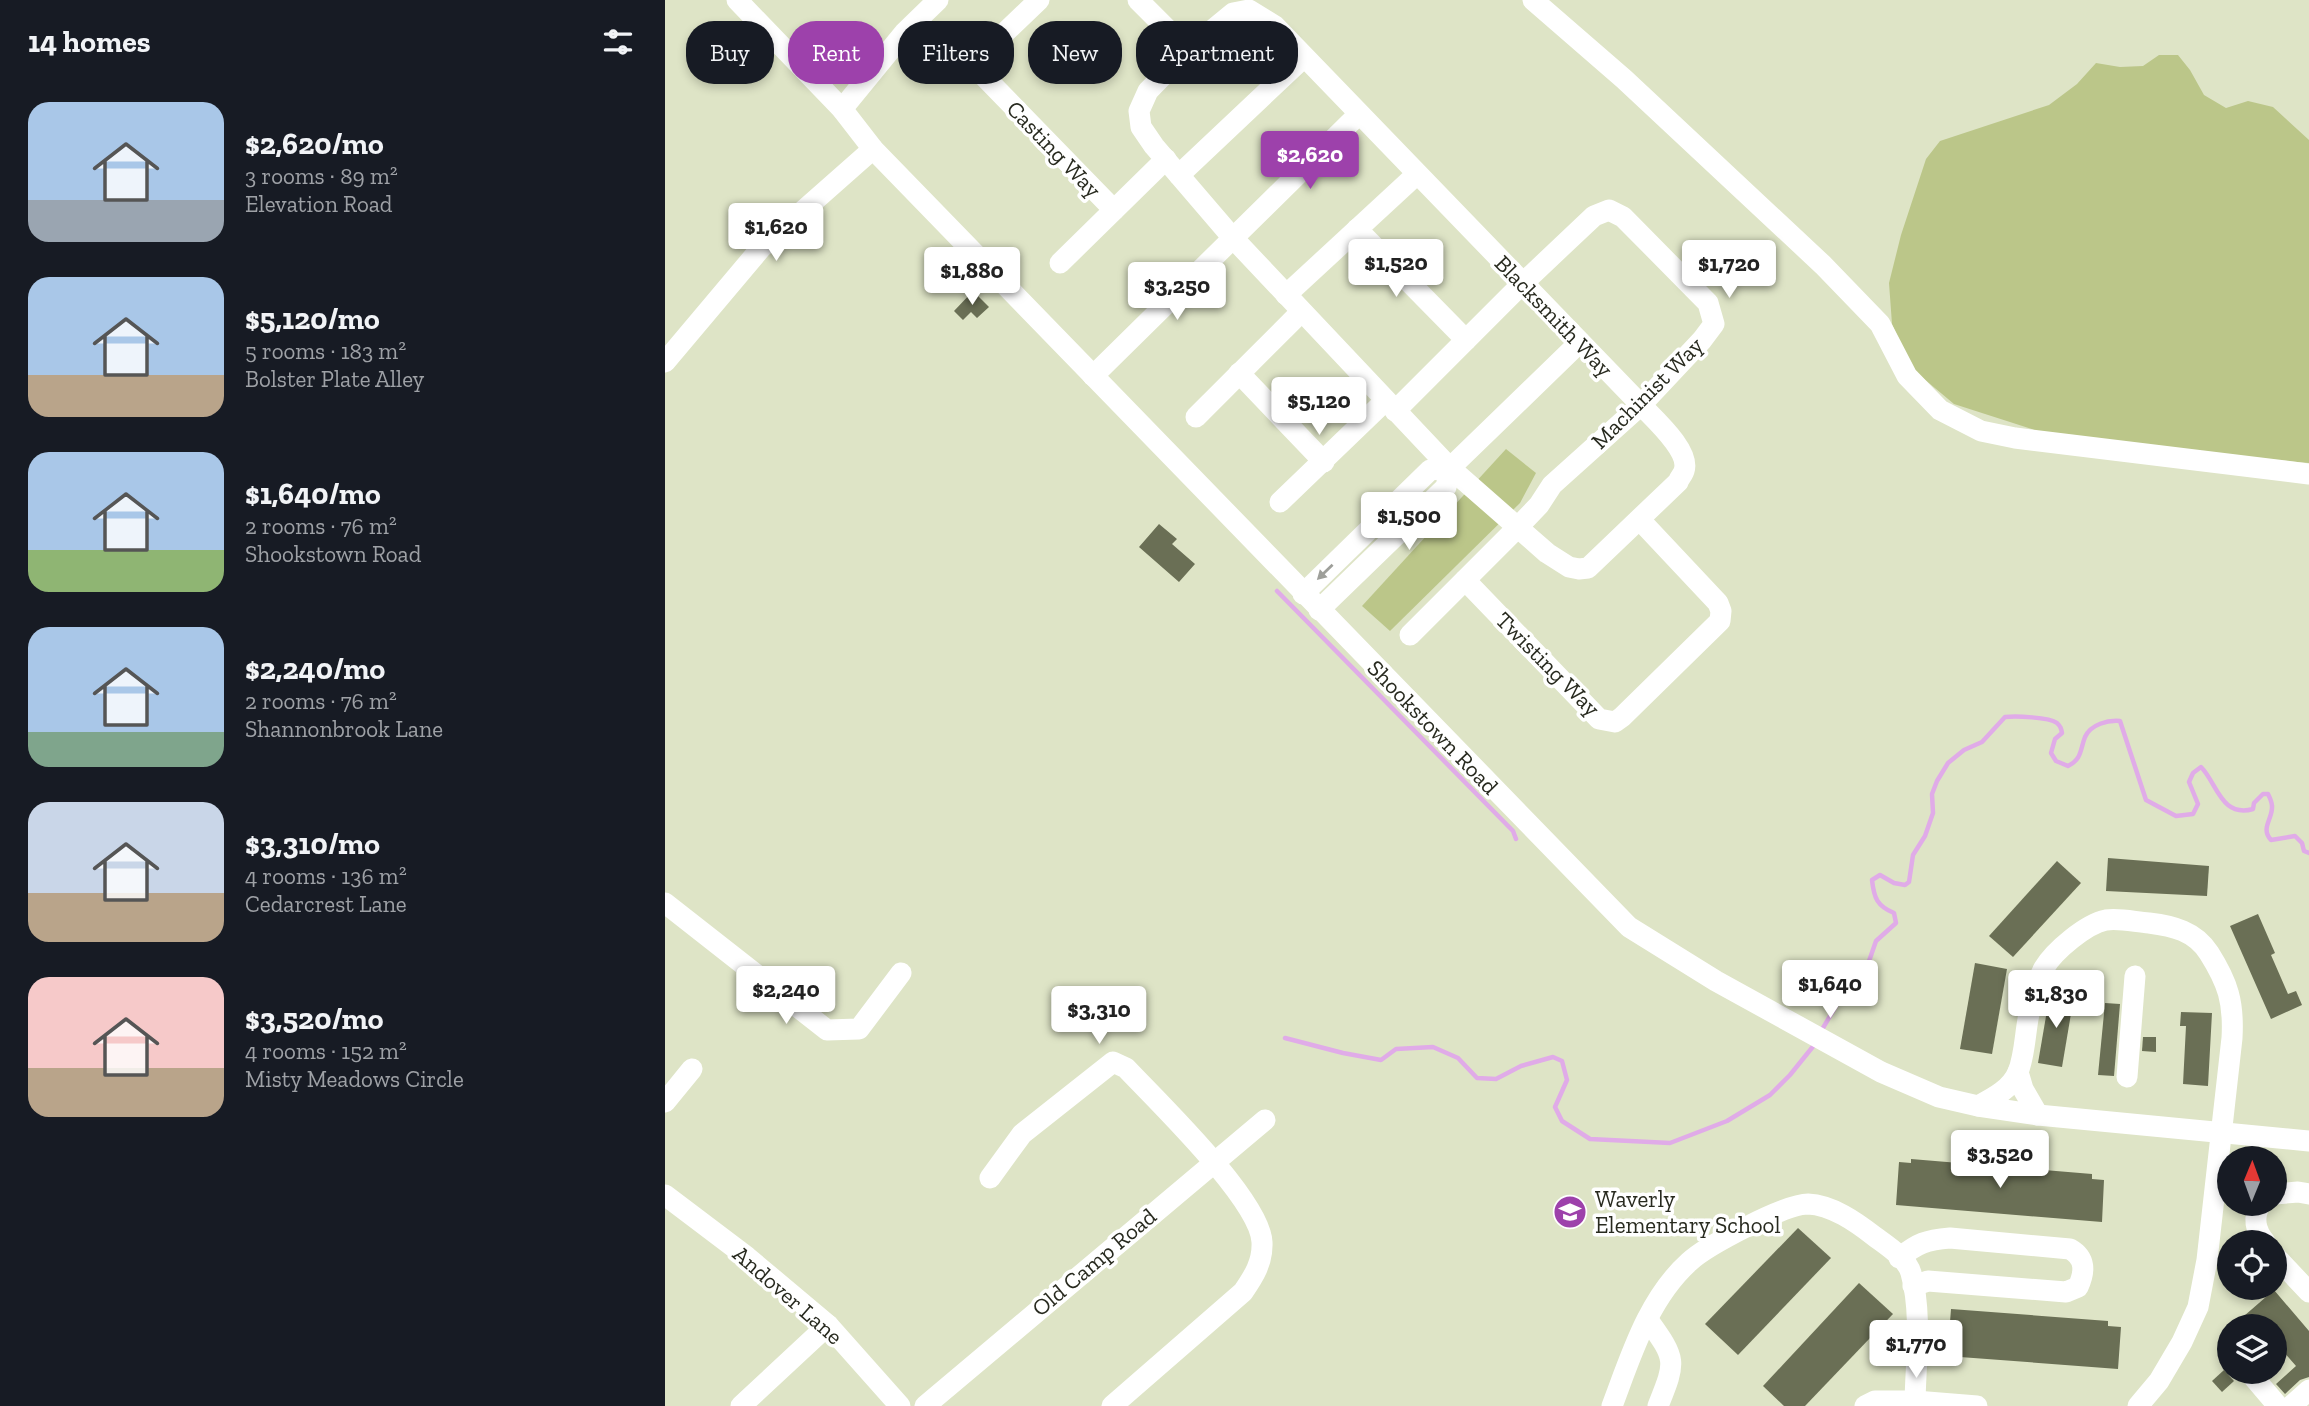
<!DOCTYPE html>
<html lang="en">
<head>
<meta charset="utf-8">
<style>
  body { margin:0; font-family:"Zilla Slab",serif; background:#242831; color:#f1f3f6; height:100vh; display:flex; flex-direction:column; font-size:26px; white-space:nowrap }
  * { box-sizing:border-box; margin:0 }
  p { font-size:23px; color:#9ea1a6 }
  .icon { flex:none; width:38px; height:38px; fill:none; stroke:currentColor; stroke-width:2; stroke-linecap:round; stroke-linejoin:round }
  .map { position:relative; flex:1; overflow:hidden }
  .panel { display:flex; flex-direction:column; background:#171b24; width:665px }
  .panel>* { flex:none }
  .guide { position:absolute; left:21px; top:21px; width:665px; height:63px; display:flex; gap:14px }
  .needle { width:46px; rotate:1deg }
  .tools { position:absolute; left:1552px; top:1146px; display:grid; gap:14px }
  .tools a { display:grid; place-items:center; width:70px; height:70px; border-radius:50%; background:#171b24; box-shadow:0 4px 10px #0003; font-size:35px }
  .price { position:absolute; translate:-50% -60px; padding:0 16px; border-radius:7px; background:#fff; color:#222; font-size:23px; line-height:46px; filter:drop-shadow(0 2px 4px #0008) }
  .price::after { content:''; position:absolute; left:50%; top:42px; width:21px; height:16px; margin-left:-10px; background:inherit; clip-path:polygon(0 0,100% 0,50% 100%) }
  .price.current { background:#9d41ab; color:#fff }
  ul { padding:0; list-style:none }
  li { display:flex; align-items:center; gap:21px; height:175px; padding:0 28px }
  li span { display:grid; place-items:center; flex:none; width:196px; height:140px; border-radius:21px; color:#555 }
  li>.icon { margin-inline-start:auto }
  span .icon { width:84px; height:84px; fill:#fffc; stroke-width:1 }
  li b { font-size:30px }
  h2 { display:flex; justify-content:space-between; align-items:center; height:84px; padding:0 28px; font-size:30px }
  .tag { padding:0 24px; border-radius:28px; background:#171b24; box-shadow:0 4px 10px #0003; font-size:24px; line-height:63px }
  .tag.current { background:#9d41ab; color:#fff }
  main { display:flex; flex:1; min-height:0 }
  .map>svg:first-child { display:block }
  .green { fill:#bbc689 }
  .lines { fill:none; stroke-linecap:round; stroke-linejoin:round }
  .stream { stroke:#e0abe8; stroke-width:4.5 }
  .building { fill:#6a6f55 }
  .minor { stroke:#fff; stroke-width:21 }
  .oneway { fill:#9e9f9a }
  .labels { text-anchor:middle; stroke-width:7; stroke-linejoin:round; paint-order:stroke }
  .street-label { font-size:23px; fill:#282a1f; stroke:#fff }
  .poi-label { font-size:23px; fill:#282a1f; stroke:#fff; text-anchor:start }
</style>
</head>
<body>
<main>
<section class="panel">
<h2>14 homes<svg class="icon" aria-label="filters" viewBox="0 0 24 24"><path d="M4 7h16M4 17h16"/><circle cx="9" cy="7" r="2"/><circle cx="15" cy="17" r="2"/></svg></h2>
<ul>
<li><span style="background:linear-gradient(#a9c7e8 70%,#9aa5b1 0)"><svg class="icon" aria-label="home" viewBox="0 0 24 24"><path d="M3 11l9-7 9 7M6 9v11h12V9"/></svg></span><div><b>$2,620/mo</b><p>3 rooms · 89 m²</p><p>Elevation Road</p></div></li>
<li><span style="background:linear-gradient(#a9c7e8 70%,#b9a48a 0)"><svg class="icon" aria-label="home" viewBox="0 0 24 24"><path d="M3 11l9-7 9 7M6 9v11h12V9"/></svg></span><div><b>$5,120/mo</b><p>5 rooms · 183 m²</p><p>Bolster Plate Alley</p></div></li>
<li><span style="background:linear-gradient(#a9c7e8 70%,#8fb573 0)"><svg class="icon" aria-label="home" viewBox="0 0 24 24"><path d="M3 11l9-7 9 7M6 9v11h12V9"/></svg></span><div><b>$1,640/mo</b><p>2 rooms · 76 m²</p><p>Shookstown Road</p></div></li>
<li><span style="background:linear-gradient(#a9c7e8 75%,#7fa58c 0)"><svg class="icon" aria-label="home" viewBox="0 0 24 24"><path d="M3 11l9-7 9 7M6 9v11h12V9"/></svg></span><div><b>$2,240/mo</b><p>2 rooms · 76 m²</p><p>Shannonbrook Lane</p></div></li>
<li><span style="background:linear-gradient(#c9d6e8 65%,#b9a48a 0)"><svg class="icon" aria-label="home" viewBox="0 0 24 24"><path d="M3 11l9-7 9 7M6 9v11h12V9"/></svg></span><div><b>$3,310/mo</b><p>4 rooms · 136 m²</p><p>Cedarcrest Lane</p></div></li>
<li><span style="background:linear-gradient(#f6c9c9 65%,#b9a48a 0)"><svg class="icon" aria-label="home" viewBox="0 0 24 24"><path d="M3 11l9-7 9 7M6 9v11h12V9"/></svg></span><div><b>$3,520/mo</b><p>4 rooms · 152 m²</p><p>Misty Meadows Circle</p></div></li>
</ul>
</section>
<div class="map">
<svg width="1644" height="1406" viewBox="0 0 1644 1406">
  <rect width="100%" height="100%" fill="#dee4c6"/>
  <g class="green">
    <path d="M1494,55H1513L1525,70L1539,95L1561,108L1583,101L1608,107L1644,140V463L1492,449L1385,435L1289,404L1246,368L1227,324L1224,283L1236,235L1261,159L1275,141L1384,105L1412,84L1431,63L1455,67L1478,66Z"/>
    <path d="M841,449L871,473L855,503L725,631L697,606Z"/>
  </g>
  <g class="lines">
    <g class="stream">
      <path d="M612,591L848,831L851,839"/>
      <path d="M1155,1033L1191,972L1203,964L1211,941L1231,923L1229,913C1212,906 1209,898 1207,880L1215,875L1229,883L1240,885L1244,882L1248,855L1260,836L1268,813L1267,794L1272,781L1283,763L1299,750L1317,742L1340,717C1351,716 1384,717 1392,723C1396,727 1396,728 1397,733L1390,739L1386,753L1391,761L1403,766C1417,759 1415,750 1420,737C1426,724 1443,720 1455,721L1481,800L1511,816L1528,814L1533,804L1524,782L1528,773L1536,767C1552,783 1556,818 1588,809L1589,803L1598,794H1603C1605,798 1607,802 1607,806C1608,819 1595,828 1606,840L1630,836L1637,843L1639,851L1644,853"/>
      <path d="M620,1038L678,1053L716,1060L731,1049L768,1047L793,1058L812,1078L831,1079L856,1066L888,1057L897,1061L902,1080L890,1107L897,1121L925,1139L1005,1143L1062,1121L1105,1095L1125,1075L1150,1044"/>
    </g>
  </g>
  <g class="building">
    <path d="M308,291L324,307L312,318L306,312L298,320L289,311Z"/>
    <path d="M494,524L512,539L507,544L530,564L514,582L474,547Z"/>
    <path d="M1443,858L1544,866L1542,896L1441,891Z"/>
    <path d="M1392,861L1416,883L1348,957L1324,936Z"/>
    <path d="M1593,914L1610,953L1606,955L1623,994L1631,991L1637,1005L1606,1019L1565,926Z"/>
    <path d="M1310,963L1342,969L1327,1054L1295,1049Z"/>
    <path d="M1385,993L1409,996L1397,1067L1373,1063Z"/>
    <path d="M1440,1003L1455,1004L1449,1076L1433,1075Z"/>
    <path d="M1516,1012L1547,1013L1543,1086L1518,1084L1521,1026H1515Z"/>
    <path d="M1478,1037H1491V1052L1477,1051Z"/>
    <path d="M1246,1159L1427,1174V1179L1439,1180L1437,1222L1231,1205L1234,1162L1246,1163Z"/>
    <path d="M1133,1228L1166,1258L1073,1355L1040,1324Z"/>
    <path d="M1194,1283L1228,1314L1140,1406H1119L1098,1386Z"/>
    <path d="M1609,1290L1644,1331V1377L1635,1380L1620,1394L1611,1384L1631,1366L1610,1342V1326H1589L1579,1316Z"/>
    <path d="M1286,1309L1443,1321V1326L1456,1327L1453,1369L1295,1357V1349L1283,1348Z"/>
    <path d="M1559,1370L1569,1381L1557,1392L1547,1381Z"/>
  </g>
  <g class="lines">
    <g class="minor">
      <path d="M72,0L177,109L208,149L964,927L1051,981L1216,1072L1274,1097L1313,1106L1373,1115L1644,1141"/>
      <path d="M374,0L307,64L449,210"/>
      <path d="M473,0L523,50"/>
      <path d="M868,0L959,79L1158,265L1215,324L1242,376L1275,410L1316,431L1350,438L1644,474"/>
      <path d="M584,10L610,26L976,405C989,419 1026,451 1019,471C1019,473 1013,480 1013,482L923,568L914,569L904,567L882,553L785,468L567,237L489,146L476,127L474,111L483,91L523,50L568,13Z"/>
      <path d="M177,109L240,32L273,0"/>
      <path d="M514,175L639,57"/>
      <path d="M692,229L801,340"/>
      <path d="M395,263L501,159"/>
      <path d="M621,295L752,174"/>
      <path d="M0,362L96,248L208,149"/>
      <path d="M574,373L659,462"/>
      <path d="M428,376L694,114"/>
      <path d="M730,411L857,284L929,216L944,210L958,217L1043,303L1049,324L1037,340L976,405L887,485L874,505L853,527L745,635"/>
      <path d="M531,417L636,312"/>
      <path d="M615,502L720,401"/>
      <path d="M800,580L934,719L950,722L957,717L1055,621L1056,611L1053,603L975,520"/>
      <path d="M638,594L765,470L785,468"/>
      <path d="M654,610L781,487L785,468L915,342"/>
      <path d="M0,903L162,1030L194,1029L236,973"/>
      <path d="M1353,1072L1358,1089L1373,1115"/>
      <path d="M1462,1077L1470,976"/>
      <path d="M0,1102L27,1069"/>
      <path d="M1313,1106C1328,1098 1346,1089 1353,1072C1360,1055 1360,1032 1364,1014C1367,999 1371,982 1379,968C1389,951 1421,924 1441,920C1455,918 1470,922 1484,923C1508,926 1530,931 1544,953C1563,983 1569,1002 1567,1038L1542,1260L1533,1307L1517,1342L1494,1381L1473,1406"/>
      <path d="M325,1178L357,1134L448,1062L461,1068C493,1102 595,1200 597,1242C598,1262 589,1276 578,1292L447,1406"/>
      <path d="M1610,1194L1633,1192L1644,1194"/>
      <path d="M0,1195L82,1257L163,1325L235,1406"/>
      <path d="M1595,1204C1588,1218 1590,1230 1600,1242"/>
      <path d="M1610,1256L1644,1292"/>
      <path d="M1234,1258C1253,1243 1261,1240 1285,1238L1405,1249C1421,1258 1420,1272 1413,1287L1401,1292L1263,1281L1248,1286"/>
      <path d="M983,1320C1012,1360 1011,1361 993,1406"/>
      <path d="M1584,1372L1613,1406"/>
      <path d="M76,1406L163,1325"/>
      <path d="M260,1406L600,1120"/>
      <path d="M947,1406C966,1356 983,1299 1024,1262C1041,1246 1120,1204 1143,1204C1167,1205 1191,1222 1209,1236C1221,1245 1242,1258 1246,1273C1257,1313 1251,1359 1250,1401"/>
      <path d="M1200,1406L1210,1401H1250L1312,1406"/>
      <path d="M1626,1406L1644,1390"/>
    </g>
  </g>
  <defs><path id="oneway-solid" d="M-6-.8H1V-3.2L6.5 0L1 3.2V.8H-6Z" transform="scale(1.75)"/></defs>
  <use class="oneway" href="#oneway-solid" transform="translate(660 572) rotate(136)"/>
  <defs>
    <symbol id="school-disc" viewBox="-11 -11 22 22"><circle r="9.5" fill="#9d41ab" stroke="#fff"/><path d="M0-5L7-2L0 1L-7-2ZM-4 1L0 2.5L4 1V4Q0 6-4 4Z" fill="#fff"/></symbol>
  </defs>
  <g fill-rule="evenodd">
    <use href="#school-disc" x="886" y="1193" width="38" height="38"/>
  </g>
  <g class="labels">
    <g class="street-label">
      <text transform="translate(389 149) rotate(46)" y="8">Casting Way</text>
      <text transform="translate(889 316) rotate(46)" y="8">Blacksmith Way</text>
      <text transform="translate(982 393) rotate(-45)" y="8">Machinist Way</text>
      <text transform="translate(883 664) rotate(45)" y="8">Twisting Way</text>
      <text transform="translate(768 727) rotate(46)" y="8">Shookstown Road</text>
      <text transform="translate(429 1262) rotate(-40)" y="8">Old Camp Road</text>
      <text transform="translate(123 1295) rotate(41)" y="8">Andover Lane</text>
    </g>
    <g class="poi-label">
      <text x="930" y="1207">Waverly<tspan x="930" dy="26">Elementary School</tspan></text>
    </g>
  </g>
</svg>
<div class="tools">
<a><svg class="needle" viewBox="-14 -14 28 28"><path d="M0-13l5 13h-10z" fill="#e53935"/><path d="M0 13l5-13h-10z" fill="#9ea1a6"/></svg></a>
<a><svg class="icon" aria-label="locate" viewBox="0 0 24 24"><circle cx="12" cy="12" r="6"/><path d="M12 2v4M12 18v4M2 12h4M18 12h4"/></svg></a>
<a><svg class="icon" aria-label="layers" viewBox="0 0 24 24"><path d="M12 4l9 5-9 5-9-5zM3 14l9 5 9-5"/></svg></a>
</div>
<b class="price current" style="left:645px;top:191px">$2,620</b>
<b class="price" style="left:111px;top:263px">$1,620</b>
<b class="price" style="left:731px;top:299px">$1,520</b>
<b class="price" style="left:1064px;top:300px">$1,720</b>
<b class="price" style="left:307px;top:307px">$1,880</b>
<b class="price" style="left:512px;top:322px">$3,250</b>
<b class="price" style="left:654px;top:437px">$5,120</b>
<b class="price" style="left:744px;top:552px">$1,500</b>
<b class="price" style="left:1165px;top:1020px">$1,640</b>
<b class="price" style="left:121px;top:1026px">$2,240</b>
<b class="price" style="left:1391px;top:1030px">$1,830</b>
<b class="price" style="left:434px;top:1046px">$3,310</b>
<b class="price" style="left:1335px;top:1190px">$3,520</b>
<b class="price" style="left:1251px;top:1380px">$1,770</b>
<div class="guide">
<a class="tag">Buy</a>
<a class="tag current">Rent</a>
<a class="tag">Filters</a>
<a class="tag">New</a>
<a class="tag">Apartment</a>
</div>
</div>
</main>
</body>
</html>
